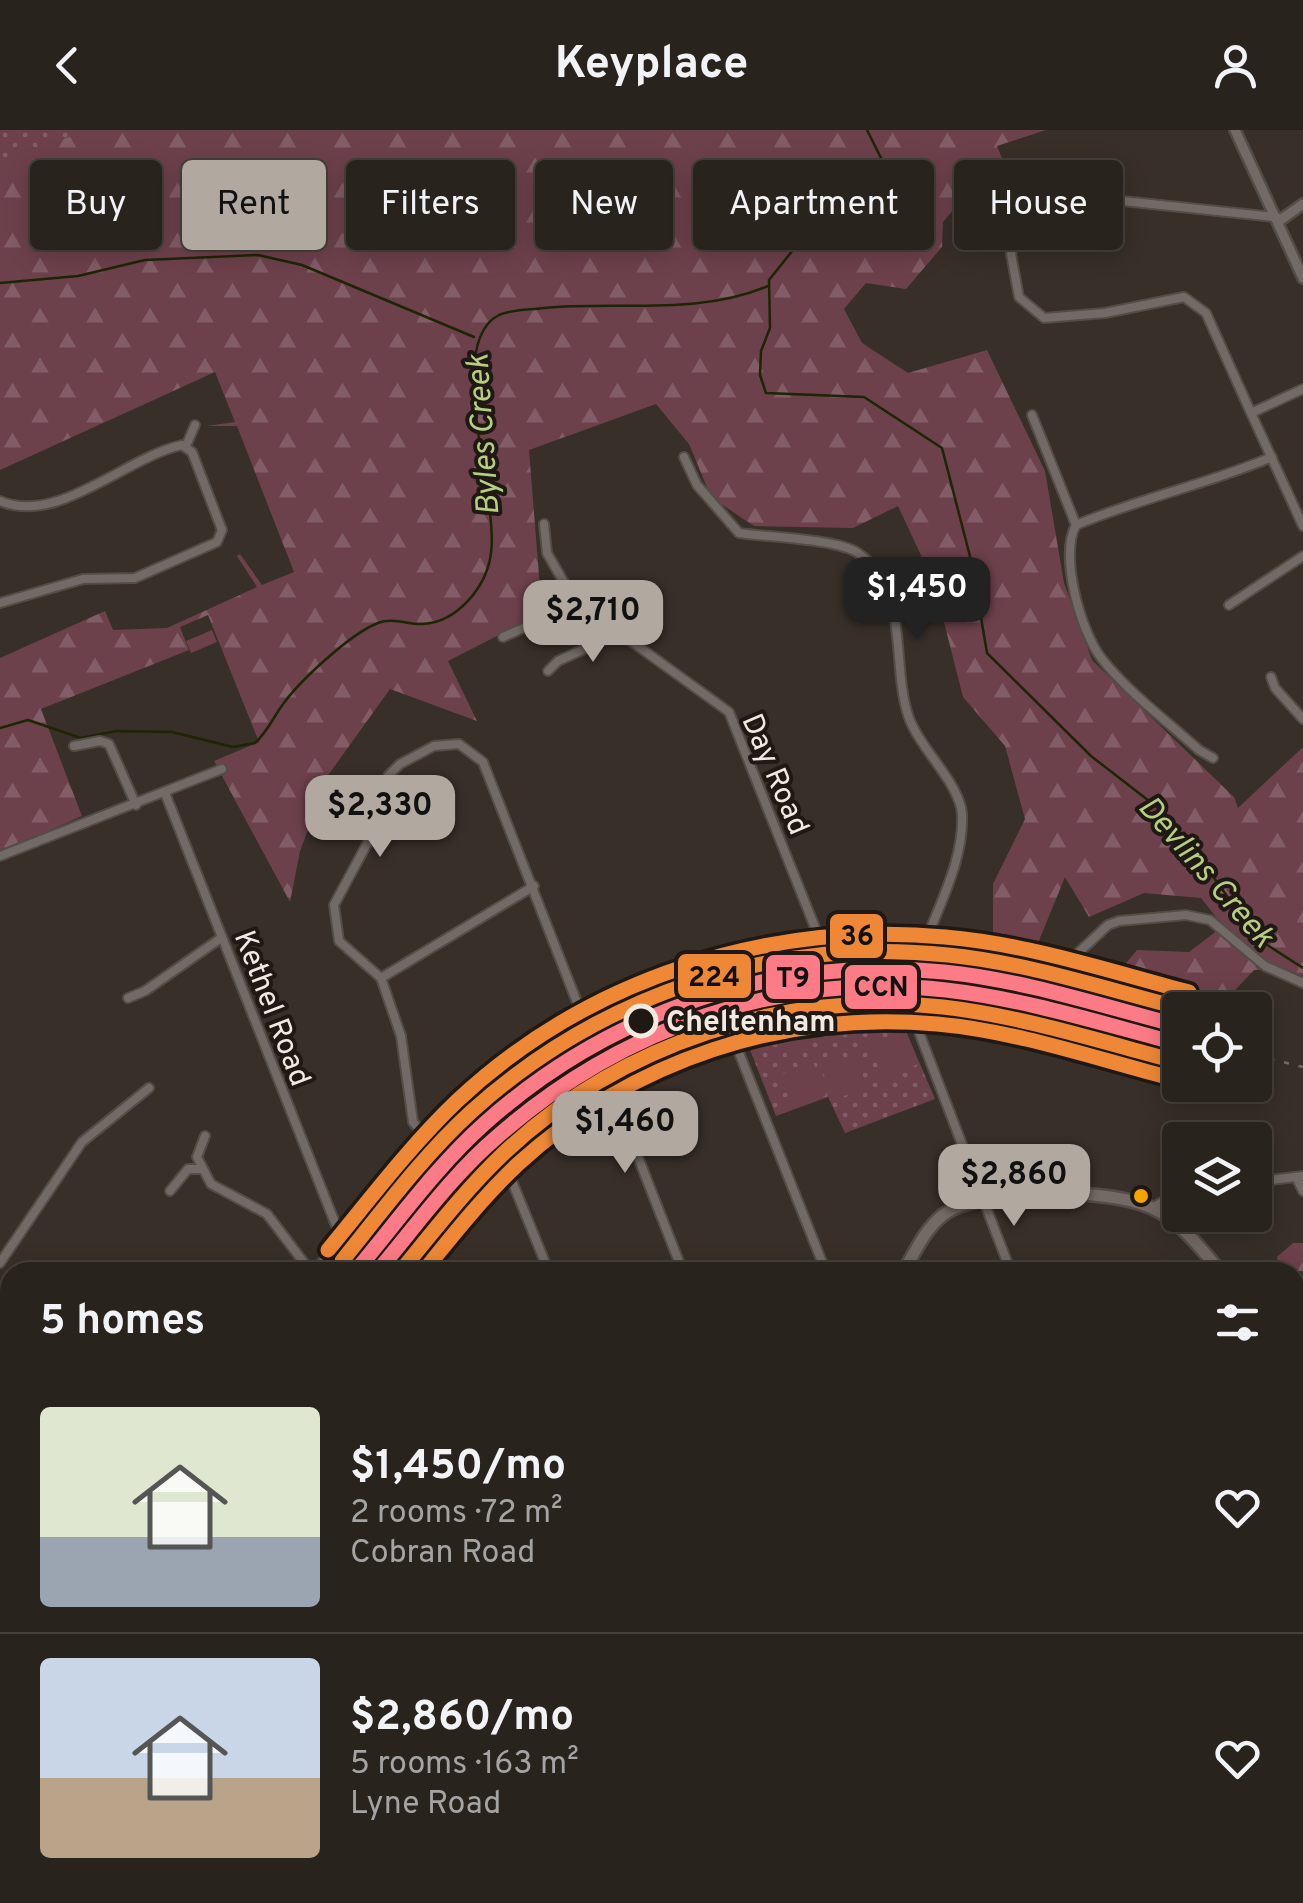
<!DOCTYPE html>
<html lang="en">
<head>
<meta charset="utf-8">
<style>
  body { margin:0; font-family:Overpass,sans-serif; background:#312b27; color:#f1f3f6; height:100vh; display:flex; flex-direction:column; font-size:38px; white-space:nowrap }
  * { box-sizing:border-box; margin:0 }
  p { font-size:32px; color:#a5a4a4 }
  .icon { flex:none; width:55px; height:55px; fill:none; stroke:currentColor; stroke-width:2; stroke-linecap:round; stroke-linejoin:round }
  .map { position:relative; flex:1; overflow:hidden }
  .side { position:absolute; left:0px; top:1132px; width:1305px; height:642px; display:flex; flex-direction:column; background:#29231e; border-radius:30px 30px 0 0; box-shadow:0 5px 25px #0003,0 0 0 2px #45403c }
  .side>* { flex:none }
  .top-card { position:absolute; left:30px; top:30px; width:1245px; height:90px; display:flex; gap:20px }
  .controls { position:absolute; left:1162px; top:862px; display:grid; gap:20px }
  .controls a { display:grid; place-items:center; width:110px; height:110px; border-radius:10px; background:#29231e; box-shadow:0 5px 25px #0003,0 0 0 2px #45403c; font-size:50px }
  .price { position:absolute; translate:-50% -85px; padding:0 22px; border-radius:20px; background:#b1a8a0; color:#111; font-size:32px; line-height:65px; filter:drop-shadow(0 2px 5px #0008) }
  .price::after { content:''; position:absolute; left:50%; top:60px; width:30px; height:22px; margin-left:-15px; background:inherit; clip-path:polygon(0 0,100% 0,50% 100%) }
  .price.selected { background:#222; color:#fff }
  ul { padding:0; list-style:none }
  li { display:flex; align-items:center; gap:30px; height:250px; padding:0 40px }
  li+li { border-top:2px solid #45403c }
  li span { display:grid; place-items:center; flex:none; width:280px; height:200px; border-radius:10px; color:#555 }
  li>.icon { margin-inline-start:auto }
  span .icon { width:120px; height:120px; fill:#fffc; stroke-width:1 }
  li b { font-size:42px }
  h2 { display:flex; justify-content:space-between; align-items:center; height:120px; padding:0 40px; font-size:42px }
  .tag { padding:0 35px; border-radius:10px; background:#29231e; box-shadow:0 5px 25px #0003,0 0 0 2px #45403c; font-size:35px; line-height:90px }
  .tag.selected { background:#b1a8a0; color:#111 }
  header { display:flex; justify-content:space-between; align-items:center; height:130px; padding:0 40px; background:#29231e; font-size:45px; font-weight:700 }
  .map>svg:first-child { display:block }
  .forest { fill:url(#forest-firs) }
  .park { fill:url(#park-dots) }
  .pitch { fill:#6d414c }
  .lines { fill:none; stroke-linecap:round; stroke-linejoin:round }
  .stream { stroke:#1e2504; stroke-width:2.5 }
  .minor-casing { stroke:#534d47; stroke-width:12 }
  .tertiary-casing { stroke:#534d47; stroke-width:14 }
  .primary-casing { stroke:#534d47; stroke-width:16 }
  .motorway-casing { stroke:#534d47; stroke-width:19 }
  .minor { stroke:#726a67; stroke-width:8 }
  .tertiary { stroke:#726a67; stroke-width:9 }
  .primary { stroke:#746a64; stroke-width:11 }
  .motorway { stroke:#716661; stroke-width:14 }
  .rail { stroke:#746d69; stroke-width:2.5; stroke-dasharray:5 10; stroke-linecap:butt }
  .minor-bridge-casing { stroke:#534d47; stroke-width:12; stroke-linecap:butt }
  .minor-bridge { stroke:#726a67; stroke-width:8 }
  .rail-1-casing { stroke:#1f1813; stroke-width:22 }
  .rail-2-casing { stroke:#1f1813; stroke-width:22 }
  .rail-3-casing { stroke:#1f1813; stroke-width:22 }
  .rail-4-casing { stroke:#1f1813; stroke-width:22 }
  .rail-5-casing { stroke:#1f1813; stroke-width:22 }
  .rail-6-casing { stroke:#1f1813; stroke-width:22 }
  .rail-1 { stroke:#fd7b86; stroke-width:15 }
  .rail-2 { stroke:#fd7b86; stroke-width:15 }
  .rail-3 { stroke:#ee8837; stroke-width:15 }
  .rail-4 { stroke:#ee8837; stroke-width:15 }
  .rail-5 { stroke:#ee8837; stroke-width:15 }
  .rail-6 { stroke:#ee8837; stroke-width:15 }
  .stop-dot { fill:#1f1813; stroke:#f3e9e1; stroke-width:5 }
  .bus-dot { fill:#f7a600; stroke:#1f1813; stroke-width:4 }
  .labels { text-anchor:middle; stroke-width:8; stroke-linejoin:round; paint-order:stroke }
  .street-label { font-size:30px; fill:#f3e9e1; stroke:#1f1813 }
  .stop-label { font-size:30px; font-weight:bold; fill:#f3e9e1; stroke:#1f1813; text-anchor:start }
  .water-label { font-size:32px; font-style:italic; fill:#b6ce81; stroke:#1f1813 }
  .line-badge { stroke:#1f1813; stroke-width:4 }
  .pale-badge-label { font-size:28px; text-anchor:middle; font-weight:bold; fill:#111 }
</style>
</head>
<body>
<header><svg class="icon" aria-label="back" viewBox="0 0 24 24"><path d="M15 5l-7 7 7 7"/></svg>Keyplace<svg class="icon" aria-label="person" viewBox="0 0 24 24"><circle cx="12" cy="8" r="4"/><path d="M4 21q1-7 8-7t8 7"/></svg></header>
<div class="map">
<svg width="1303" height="1773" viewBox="0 0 1303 1773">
  <defs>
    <pattern id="forest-firs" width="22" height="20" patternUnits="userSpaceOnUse" patternTransform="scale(2.5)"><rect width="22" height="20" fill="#6d414c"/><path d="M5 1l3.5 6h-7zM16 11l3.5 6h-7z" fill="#825c66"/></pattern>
    <pattern id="park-dots" width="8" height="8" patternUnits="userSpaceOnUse" patternTransform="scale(2.5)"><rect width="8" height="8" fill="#6d414c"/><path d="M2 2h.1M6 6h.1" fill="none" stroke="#825c66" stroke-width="1.8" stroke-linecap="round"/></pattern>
  </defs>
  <rect width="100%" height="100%" fill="#372f28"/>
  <g class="forest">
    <path d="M0,0H1046L997,16L1018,67L966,65L943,92L942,117L906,159L866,153L844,179L862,213L908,243L987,220L1045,341L1064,453L1092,530L1234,667L1238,678L1303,617V846L1284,839L1254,840L1222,874L1081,845L1126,833L1137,820L1189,822L1223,796L1201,768L1144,763L1089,787L1065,747L1038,813L993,803V754L1025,689L1005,616L963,567L934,453L898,376L853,398L754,396L711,367L689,314L656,274L529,320L542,483L448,531L477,591L390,559L329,644L300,721L290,772L214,631L259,612L208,485L180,497L189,520L41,579L82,686L0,723V528L105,481L113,500L167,498L257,457L237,426L240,424L262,455L294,442L237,296H206L235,292L215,242L0,340Z"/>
    <path d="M1293,1113H1303V1141L1279,1142L1277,1127Z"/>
  </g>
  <g class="park">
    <path d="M0,0H90L0,30Z"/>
    <path d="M645,862L641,874L601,892L596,887Z"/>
    <path d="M899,885L935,969L845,1003L828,967L776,986L743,902L805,889Z"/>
    <path d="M628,1765H871L863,1773H614Z"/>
  </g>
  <g class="pitch">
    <path d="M212,500L217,512L191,523L186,511Z"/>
    <path d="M802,894L810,918L787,926L779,902Z"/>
    <path d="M905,900L918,934L884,948L871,914Z"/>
    <path d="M854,925L867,957L834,970L821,938Z"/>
    <path d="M813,932L826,965L794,978L781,945Z"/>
  </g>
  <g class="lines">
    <g class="stream">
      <path d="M867,0L885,36"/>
      <path d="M886,48L880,59L813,95L769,150L770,198L761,221L760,245L766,263L864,267L942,318L972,434L987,523L1091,626L1162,681L1185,724L1209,741L1258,809L1303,838"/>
      <path d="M0,153L78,146L145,130L258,125L302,135L474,207"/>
      <path d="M0,598L28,590L81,608L116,601L172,602L233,617L255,613C267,602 272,590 281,577C298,552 350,504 378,493C393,487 409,495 423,494C458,492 487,456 491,423C499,367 443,213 499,185C512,179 530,180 544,178C617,171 698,186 768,156"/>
      <path d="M832,1773L834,1765"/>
      <path d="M921,1773L928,1765"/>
    </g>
    <defs>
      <g id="minor">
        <path d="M1303,259L1251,283L1303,396"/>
        <path d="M1251,283L1206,183L1184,167L1105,183L1044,188L1019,167L1011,124L1028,61L1274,87"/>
        <path d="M1032,285L1076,395"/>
        <path d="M186,316L195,295"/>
        <path d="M684,327L697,355L739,403C765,407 838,409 858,423C910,459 891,532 908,585C918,617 960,653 962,684C964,727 942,769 927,808"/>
        <path d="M0,371C57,396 126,327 182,315L192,322L222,400L217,412L135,448L83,449L0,473"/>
        <path d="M544,394L547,423L574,470L729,582L820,810"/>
        <path d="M1229,475L1303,426"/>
        <path d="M503,507L559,482L574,470"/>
        <path d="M548,541L558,531L619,503"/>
        <path d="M1271,547L1275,558L1303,589"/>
        <path d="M74,616L100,611L109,614L136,675"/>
        <path d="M1213,628L1199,620C1167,591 1129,563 1102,529C1081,503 1059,425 1076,395C1141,368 1208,354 1272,327"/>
        <path d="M165,663L341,1108"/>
        <path d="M0,726L222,639"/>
        <path d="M381,848L339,811L334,775L368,712L388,646L400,634L434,616L459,614L483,632L582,885"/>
        <path d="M128,868L145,861L221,808"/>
        <path d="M909,876L1011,1142"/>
        <path d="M728,895L826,1142"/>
        <path d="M602,935L683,1142"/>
        <path d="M1237,955L1253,961"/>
        <path d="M205,1006L197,1027L211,1054L267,1084L311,1142"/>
        <path d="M426,1007L413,992L401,906L381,848L534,756"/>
        <path d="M503,1029L549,1142"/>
        <path d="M1296,1047L1303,1061"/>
        <path d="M1255,1052L1303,1046"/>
        <path d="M170,1061L188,1039H201"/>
        <path d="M1152,1078L1180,1062"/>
        <path d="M0,1133L82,1012L149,958"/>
        <path d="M314,1142L426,1007L506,932L588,880L712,829L820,810L927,808L990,811L1058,829L1076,825L1108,795L1119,791L1186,785L1210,790L1265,836L1303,853"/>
        <path d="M404,1142L475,1058L554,984L634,931L728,895L827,877L903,874L1180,940"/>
        <path d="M1295,1402L1303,1404"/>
        <path d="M0,1523L10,1512"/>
        <path d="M1295,1530L1303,1532"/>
        <path d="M10,1629V1631"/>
        <path d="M1295,1651L1303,1653"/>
        <path d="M266,1765L269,1773"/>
        <path d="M1242,1765L1271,1773"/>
        <path d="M115,1773L136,1765"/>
        <path d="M603,1773L626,1765"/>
        <path d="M1009,1773L1012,1765"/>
        <path d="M1179,1773L1181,1765"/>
      </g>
      <g id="tertiary">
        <path d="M1235,0L1303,148"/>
        <path d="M1274,87L1282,89L1303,74"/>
        <path d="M63,1765L66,1773"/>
      </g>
      <g id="primary">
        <path d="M903,1142C915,1123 924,1100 943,1085C980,1057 1112,1057 1154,1079C1182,1093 1201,1119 1221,1142"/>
        <path d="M1295,1211L1303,1214"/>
        <path d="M0,1674L10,1670"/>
      </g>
      <g id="motorway">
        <path d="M1295,1194L1303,1195"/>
        <path d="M1295,1267L1303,1260"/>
        <path d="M1295,1290L1303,1283"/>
        <path d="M875,1773L882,1765"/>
        <path d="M898,1773L905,1765"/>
      </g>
    </defs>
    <use href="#minor" class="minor-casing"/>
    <use href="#tertiary" class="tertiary-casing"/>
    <use href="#primary" class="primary-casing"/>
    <use href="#motorway" class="motorway-casing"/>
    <use href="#minor" class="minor"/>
    <use href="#tertiary" class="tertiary"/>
    <use href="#primary" class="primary"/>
    <use href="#motorway" class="motorway"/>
    <g class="rail">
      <path d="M1255,925L1303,937"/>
      <path d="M368,1142C415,1085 459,1027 516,980C628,887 807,837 951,853C1028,861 1105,887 1180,905"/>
      <path d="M0,1582L10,1573"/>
    </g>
    <defs>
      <path id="minor-bridge" d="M585,893L602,935"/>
    </defs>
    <use href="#minor-bridge" class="minor-bridge-casing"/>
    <use href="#minor-bridge" class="minor-bridge"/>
    <defs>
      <path id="rail-1" d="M355,1142C397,1092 436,1037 484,994C610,881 776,825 944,842C1024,850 1102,876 1180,896"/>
      <path id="rail-2" d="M377,1142C416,1096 452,1045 498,1006C621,898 782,841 946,860C1024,869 1100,893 1176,913"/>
      <path id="rail-3" d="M342,1131C383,1080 423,1026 471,982C600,865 774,806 948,825C1028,833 1106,859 1184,879"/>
      <path id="rail-4" d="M400,1142C433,1102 466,1059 504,1023C621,913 784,860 943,877C1020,886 1096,910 1171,930"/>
      <path id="rail-5" d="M328,1120C370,1069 410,1016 457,971C588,848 768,791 945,807C1028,814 1109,841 1189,862"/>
      <path id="rail-6" d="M423,1142C453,1105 483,1067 518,1034C632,930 784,880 937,894C1015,901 1091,927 1167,947"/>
    </defs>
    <use href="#rail-1" class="rail-1-casing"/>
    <use href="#rail-2" class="rail-2-casing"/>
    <use href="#rail-3" class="rail-3-casing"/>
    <use href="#rail-4" class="rail-4-casing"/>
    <use href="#rail-5" class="rail-5-casing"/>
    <use href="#rail-6" class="rail-6-casing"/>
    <use href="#rail-1" class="rail-1"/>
    <use href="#rail-2" class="rail-2"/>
    <use href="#rail-3" class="rail-3"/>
    <use href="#rail-4" class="rail-4"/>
    <use href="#rail-5" class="rail-5"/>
    <use href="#rail-6" class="rail-6"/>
  </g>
  <circle class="stop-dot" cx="641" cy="891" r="15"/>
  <circle class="bus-dot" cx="1141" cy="1066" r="9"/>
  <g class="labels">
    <g class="street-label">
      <text transform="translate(776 644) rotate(67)" y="10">Day Road</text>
      <text transform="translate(273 878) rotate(69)" y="10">Kethel Road</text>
    </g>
    <g class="stop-label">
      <text x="666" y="901">Cheltenham</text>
    </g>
    <g class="water-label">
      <text transform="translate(482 305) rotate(-94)" y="11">Byles Creek</text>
      <text transform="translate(1207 741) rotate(49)" y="11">Devlins Creek</text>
    </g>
  </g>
  <g class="line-badge">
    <rect x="828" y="782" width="57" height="48" rx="10" fill="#ee8837"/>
    <rect x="676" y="822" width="77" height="48" rx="10" fill="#ee8837"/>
    <rect x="764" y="823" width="58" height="48" rx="10" fill="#fd7b86"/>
    <rect x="843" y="833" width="76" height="48" rx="10" fill="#fd7b86"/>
  </g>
  <g class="pale-badge-label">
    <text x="857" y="815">36</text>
    <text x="714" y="856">224</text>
    <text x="793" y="857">T9</text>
    <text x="881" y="866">CCN</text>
  </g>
</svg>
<div class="controls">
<a><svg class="icon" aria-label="locate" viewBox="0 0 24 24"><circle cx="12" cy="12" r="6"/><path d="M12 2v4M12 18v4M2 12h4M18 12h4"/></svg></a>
<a><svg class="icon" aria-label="layers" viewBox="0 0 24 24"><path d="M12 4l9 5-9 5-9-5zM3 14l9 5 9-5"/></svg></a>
</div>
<b class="price selected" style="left:917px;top:512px">$1,450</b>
<b class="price" style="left:593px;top:535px">$2,710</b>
<b class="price" style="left:380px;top:730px">$2,330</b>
<b class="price" style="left:625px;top:1046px">$1,460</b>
<b class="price" style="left:1014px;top:1099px">$2,860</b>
<div class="top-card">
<a class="tag">Buy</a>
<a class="tag selected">Rent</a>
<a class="tag">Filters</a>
<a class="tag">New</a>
<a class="tag">Apartment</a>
<a class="tag">House</a>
</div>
<section class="side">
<h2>5 homes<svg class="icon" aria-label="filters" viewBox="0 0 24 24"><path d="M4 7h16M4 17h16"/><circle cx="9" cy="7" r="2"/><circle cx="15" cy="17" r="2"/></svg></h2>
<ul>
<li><span style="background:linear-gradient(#dfe7d0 65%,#9aa5b1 0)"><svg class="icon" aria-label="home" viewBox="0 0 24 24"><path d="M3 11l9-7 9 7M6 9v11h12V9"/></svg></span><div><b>$1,450/mo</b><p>2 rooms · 72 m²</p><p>Cobran Road</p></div><svg class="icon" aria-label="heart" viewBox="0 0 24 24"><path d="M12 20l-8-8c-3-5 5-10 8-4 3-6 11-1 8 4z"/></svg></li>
<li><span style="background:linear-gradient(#c9d6e8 60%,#b9a48a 0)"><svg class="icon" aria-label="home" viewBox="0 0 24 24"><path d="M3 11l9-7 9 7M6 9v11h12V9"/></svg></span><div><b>$2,860/mo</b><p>5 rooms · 163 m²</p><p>Lyne Road</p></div><svg class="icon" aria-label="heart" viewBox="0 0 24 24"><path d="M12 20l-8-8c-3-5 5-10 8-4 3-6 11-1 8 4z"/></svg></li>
</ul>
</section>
</div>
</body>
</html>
